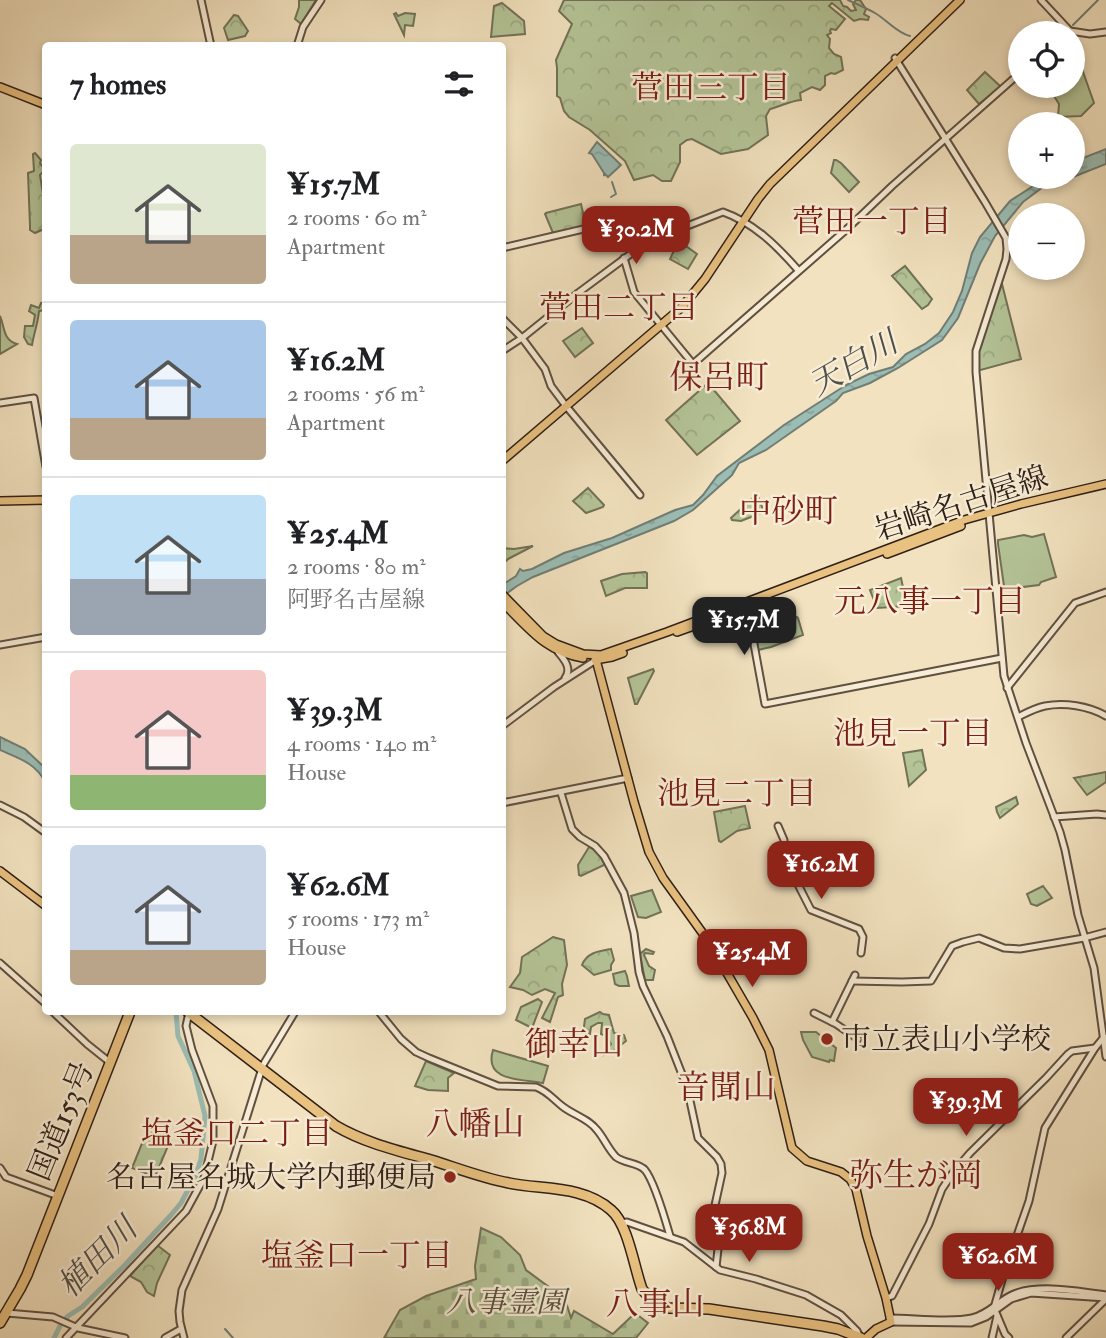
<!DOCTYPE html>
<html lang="en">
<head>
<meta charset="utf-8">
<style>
  body { margin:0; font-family:"IM FELL Double Pica","Noto Serif JP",serif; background:#f2f2f2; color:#202124; height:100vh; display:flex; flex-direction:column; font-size:26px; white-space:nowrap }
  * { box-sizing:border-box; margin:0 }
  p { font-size:23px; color:#757577 }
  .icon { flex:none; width:38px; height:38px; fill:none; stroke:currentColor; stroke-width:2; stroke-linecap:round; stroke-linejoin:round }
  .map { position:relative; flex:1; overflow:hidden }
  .sheet { position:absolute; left:42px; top:42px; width:464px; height:973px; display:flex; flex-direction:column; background:#fff; border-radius:7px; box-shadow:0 4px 10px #0003 }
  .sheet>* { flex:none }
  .fabs { position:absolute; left:1008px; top:21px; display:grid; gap:14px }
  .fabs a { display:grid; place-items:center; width:77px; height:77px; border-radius:50%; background:#fff; box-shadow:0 4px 10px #0003; font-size:35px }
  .price { position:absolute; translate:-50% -60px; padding:0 16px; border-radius:14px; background:#8f2418; color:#fff; font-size:23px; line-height:46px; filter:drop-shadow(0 2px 4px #0008) }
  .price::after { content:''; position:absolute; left:50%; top:42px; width:21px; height:16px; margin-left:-10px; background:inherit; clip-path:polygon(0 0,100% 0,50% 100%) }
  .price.active { background:#222; color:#fff }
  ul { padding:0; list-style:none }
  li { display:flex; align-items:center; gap:21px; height:175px; padding:0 28px }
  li+li { border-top:2px solid #e0e0e0 }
  li span { display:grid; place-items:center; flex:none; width:196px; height:140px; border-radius:7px; color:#555 }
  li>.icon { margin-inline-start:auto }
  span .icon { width:84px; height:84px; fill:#fffc; stroke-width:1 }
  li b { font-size:30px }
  h2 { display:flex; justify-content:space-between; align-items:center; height:84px; padding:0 28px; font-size:30px }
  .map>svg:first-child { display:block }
  .grass { fill:#b4c497; stroke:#727258; stroke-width:2 }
  .forest { fill:url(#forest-crowns); stroke:#727258; stroke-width:2 }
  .cemetery { fill:url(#cemetery-stones); stroke:#727258; stroke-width:2 }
  .water { fill:url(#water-ripples); stroke:#707e76; stroke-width:2 }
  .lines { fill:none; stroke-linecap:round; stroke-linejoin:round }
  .stream { stroke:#707e76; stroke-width:2 }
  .river { stroke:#9bbdb4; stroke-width:5 }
  .minor-casing { stroke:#605042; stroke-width:9 }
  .major-casing { stroke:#302018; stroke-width:10 }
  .highway-casing { stroke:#302018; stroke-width:12 }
  .minor { stroke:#f7ecd5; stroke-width:5 }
  .major { stroke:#e9c180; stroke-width:7 }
  .highway { stroke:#e9c180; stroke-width:9 }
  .poi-dot { fill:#8f2418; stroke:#f7ecd5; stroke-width:2.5 }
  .labels { text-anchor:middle; stroke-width:5; stroke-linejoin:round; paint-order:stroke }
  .street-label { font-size:30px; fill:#302018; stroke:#f7ecd5 }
  .poi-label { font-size:30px; fill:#302018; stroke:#f7ecd5; text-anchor:start }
  .park-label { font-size:30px; font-style:italic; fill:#58513e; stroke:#f7ecd5 }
  .neighbourhood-label { font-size:32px; fill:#7a1f14; stroke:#f7ecd5 }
  .water-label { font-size:32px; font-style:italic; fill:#504f47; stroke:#f7ecd5 }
  .quarter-label { font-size:33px; fill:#7a1f14; stroke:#f7ecd5 }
</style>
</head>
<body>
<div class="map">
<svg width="1106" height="1338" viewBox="0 0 1106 1338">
  <defs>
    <pattern id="forest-crowns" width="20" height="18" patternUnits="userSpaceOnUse" patternTransform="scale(1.75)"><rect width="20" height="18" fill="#b4c497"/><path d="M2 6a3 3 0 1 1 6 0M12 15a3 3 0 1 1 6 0" fill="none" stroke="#9ba881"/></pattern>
    <pattern id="cemetery-stones" width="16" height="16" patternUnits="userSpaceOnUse" patternTransform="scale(1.75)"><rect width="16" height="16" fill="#b4c497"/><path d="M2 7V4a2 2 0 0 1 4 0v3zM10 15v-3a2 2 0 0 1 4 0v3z" fill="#9ba881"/></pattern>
    <pattern id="water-ripples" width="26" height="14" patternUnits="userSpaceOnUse" patternTransform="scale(1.75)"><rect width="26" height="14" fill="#9bbdb4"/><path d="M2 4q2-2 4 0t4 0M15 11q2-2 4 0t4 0" fill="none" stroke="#86a29a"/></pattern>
  </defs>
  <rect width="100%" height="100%" fill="#f2e2bf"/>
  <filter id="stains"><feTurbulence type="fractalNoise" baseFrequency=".00286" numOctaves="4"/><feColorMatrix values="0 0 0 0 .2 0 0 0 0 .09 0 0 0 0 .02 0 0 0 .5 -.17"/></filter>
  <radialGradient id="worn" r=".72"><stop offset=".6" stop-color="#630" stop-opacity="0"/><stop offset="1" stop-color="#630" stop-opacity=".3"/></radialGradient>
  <g class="grass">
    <path d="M396,13L398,16L405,13L415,14L413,26L405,25L404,35L394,14Z"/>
    <path d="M1073,65H1077L1082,69L1094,103L1081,116L1058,117L1059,104L1049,88L1051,86H1073Z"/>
    <path d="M1044,534L1056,577L1041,582L1039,585L1007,589L1004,586L998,544V540L1024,535L1032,537Z"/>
    <path d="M652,890L661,912L646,918L638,917L631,896Z"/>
    <path d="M801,1032H816L836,1048L834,1061L830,1060L829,1062L812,1057L803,1040Z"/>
    <path d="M493,1050L548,1066L543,1083C523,1079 483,1082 493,1050Z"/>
  </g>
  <g class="forest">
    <path d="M299,0H316L301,24L295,19L299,7Z"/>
    <path d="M564,0H840L843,6L847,7L851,11L856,10L853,4L856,0H860L866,9L864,14L869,17L868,20L860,19L854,21L832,3L829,6L845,19L836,30L831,29L830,31L831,33L827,35L830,39L829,48L834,54L841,57L843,70L835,74L831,73L825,76V85L820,90L812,87L800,93L801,100C790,101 781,106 770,109L766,116L768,135L748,149L721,154L692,139L687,140L680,145V162L671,181H662L653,175L634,180L625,161L590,130L569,117L564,111L560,98L557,96V68L556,60L572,24L559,11Z"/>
    <path d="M502,3L524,21L525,34L491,37L494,6Z"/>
    <path d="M234,15L238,16L248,31L245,36L228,40L224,28Z"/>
    <path d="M985,72L1000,86V87L979,104L967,90Z"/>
    <path d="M35,153L41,160L40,163L45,170L40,175L45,206L46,228L35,233L30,230V226L28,173L34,171L33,154Z"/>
    <path d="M834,160H836L841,163L859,182L849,192L831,173Z"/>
    <path d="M581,204L586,226L553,233L545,214L546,213Z"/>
    <path d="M677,244H683L697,254L688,269L670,259Z"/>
    <path d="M905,266L932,299L928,305L922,309L892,276Z"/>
    <path d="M1002,284L1021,359L977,371V351Z"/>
    <path d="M45,300V310L39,311C38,323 34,333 32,345L28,344L24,337L25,326H33L35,315L29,311L31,305L39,308L41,303L44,304Z"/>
    <path d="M0,316C5,328 3,340 17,344L0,354Z"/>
    <path d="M582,328L593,343L575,357L563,341Z"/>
    <path d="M708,383L740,421L697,455L666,420Z"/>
    <path d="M588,488L604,505L603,507L586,513L573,501Z"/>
    <path d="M757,494L764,512L741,521L732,520L731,518Z"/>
    <path d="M533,546L508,559L502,565V548L514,549Z"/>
    <path d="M645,572L647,573V588H625L606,596L601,581L622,574Z"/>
    <path d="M901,578L907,606L877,608L870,590Z"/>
    <path d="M797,617L798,618L803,635L771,647L758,650L756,633Z"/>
    <path d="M653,669L654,671L637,704H635L628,678Z"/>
    <path d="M922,750L926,770L909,786L903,753Z"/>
    <path d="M1106,772V782L1087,795L1074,778Z"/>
    <path d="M1016,797L1018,804L1000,818L997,812L996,807Z"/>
    <path d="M745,806L750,828L737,831L721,842L719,841L714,812Z"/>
    <path d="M589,847L598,852L606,864L581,876L579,875L578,865Z"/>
    <path d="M852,856L855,857L859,878L847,882L839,860Z"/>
    <path d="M1043,886L1052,898L1037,906L1031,904L1027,894Z"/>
    <path d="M553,937L564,940L567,965L562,984L563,995L558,997L550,1022L542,1018L555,993L545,989L532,995L523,990L510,987L520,973L522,957Z"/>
    <path d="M611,949L614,960L611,965V970L594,975L582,965C587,952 600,951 611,949Z"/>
    <path d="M646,949L654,952L653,954L645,953L644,955L649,966L655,970L653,980H645L640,954Z"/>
    <path d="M625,971L627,976L629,986H619L615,984L613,974Z"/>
    <path d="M538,999L542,1002L532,1028L516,1020L521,1007Z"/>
    <path d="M600,1012L603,1014L609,1015L614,1033L624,1035L626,1041L612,1052L604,1055L605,1051L611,1044L607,1036L601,1034L602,1023H598L591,1027L590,1034H583L585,1019Z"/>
    <path d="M426,1061L454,1073L448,1078V1091L428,1090L415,1086Z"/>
    <path d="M147,1131L170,1141L155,1177L132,1168Z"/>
    <path d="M157,1245L170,1255L157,1283L154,1296L147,1292L141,1282L130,1276Z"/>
  </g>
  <path class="cemetery" d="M481,1228L501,1237L520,1255L526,1270L553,1290V1293L563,1299H565L571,1318L574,1311L613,1334L635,1313L648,1323L636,1338H384L400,1310L426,1296L476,1279L475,1266Z"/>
  <g class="water">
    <path d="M597,142L621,165L608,177L605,174L604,176V173L592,154L589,153Z"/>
    <path d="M1106,149V164L1073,177V162Z"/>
    <path d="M1047,177H1073L1043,187L1023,202L995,236L980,264L958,318L942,340L898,368L870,383L843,393L836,401L766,450L739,463L732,475L693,510L674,521L533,577L517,586L502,597V585L516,576L520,569L523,571L532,569L564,553L612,538L675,510L693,505L703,495L717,476L784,425L846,385L869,374L893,367L906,354L925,344L939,333L953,312L962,291L972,253L980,237L1010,201Z"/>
    <path d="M0,737L25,749L45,768V782C36,763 18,758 0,750Z"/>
  </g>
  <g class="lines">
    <g class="stream">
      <path d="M848,0C857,4 866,8 875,13C887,20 897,33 910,36"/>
      <path d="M1073,25L1098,0"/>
      <path d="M611,197L616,194L612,182"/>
      <path d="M225,1329L233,1338"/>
    </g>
    <path class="river" d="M54,1338L61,1324L68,1316L82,1307L124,1266L171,1215L181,1203L196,1175L201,1159L205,1116L194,1071L178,1036L176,1012"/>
    <defs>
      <g id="minor">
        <path d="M201,0L211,46"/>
        <path d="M1041,0L1070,31"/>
        <path d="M1067,33L1070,31L1090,34L1106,32"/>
        <path d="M297,46L303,27L321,0"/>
        <path d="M895,58L985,202L1006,238L1007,249L1006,259L976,351V372L1004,676L1026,743L1060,832L1065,850L1078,915L1094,968L1106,1057"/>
        <path d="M502,248L592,227L616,218"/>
        <path d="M624,258L634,292L693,364L848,228L892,186L1020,73"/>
        <path d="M502,318L522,338L578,293L640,247L654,239L723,212C754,223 777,246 798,270"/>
        <path d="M502,351L522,338L545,369L551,386L566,406L640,495"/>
        <path d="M0,403L34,398L46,467"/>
        <path d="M747,606L765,704L1002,658"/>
        <path d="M0,645L46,637"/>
        <path d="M558,652C565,660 572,669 565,678"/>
        <path d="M1007,688L1075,603L1106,592"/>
        <path d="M1018,717C1026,713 1035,708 1045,706C1064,702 1089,706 1106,716"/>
        <path d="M502,726L554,687L596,660"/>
        <path d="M561,793L572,829L580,837L595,846L604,856L624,893L634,933L639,972L643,986L667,1036L687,1087L698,1138L717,1157L721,1164L722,1173L712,1219L718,1249L716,1267"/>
        <path d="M502,803L628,778"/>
        <path d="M0,805L24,817L46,833"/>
        <path d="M1054,817L1097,814L1106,815"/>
        <path d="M778,826L784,840V857L811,910L859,929L863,937L861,953"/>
        <path d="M0,963L46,1004"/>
        <path d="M852,981L902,982L931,981L952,946L963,942L979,938L1004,948L1020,949L1084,938L1106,932"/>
        <path d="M53,1012L87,1044L107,1060"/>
        <path d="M379,1012L401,1039L416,1052L429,1058L498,1086L536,1087C547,1091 552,1098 562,1106C573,1115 588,1118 597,1130C604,1138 608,1149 616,1157C625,1164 638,1162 645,1170C654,1181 666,1222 670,1236"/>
        <path d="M814,1013L836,1024L858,1039"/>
        <path d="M832,1022L855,975"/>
        <path d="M0,1168L6,1177L58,1196"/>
        <path d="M620,1223L627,1222L684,1242L720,1270L756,1279L806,1295L841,1315L857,1331L860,1337"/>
        <path d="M886,1298L892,1296L929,1224L942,1189L952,1174L970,1153L1046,1078L1068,1054L1072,1051L1095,1048L1104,1037"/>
        <path d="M7,1313L53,1317L78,1328L125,1338"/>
        <path d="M890,1318C913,1318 951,1323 972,1318C989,1314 999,1300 1014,1294C1038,1284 1080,1291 1106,1295"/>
        <path d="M891,1322L971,1323L986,1317L1011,1299L1031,1293L1106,1298"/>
        <path d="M66,1338L186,1211L204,1178L213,1141V1106L192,1050L186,1026L188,1017"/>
        <path d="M165,1338L181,1329"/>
        <path d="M184,1338L180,1322L179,1311L182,1290L218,1209L263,1065L295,1012"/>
        <path d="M992,1338L997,1316"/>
        <path d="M1009,1338L1005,1334L994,1308L1004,1273L1029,1201L1045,1128L1095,1048"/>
        <path d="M1066,1338L1106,1299"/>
      </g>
      <g id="major">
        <path d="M0,87L46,105"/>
        <path d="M502,461L682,307L705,279L758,199L770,184L960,0"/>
        <path d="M0,501L46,500"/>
        <path d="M887,554L961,526"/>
        <path d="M502,594L543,636L556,644L583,654L601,655L667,632L964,520L1021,504L1106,484"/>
        <path d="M502,602C528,627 545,652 583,658"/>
        <path d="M677,632L705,622"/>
        <path d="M595,656L634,802L649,852L663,878L709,942L753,1018L769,1050L792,1148L807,1161L841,1172L850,1179L856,1189L867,1236L886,1298L891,1322L876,1329L866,1338"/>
        <path d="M595,660L612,657L623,653"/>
        <path d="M0,871L46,906"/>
      </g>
      <g id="highway">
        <path d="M188,1012L336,1126C365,1143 399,1151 431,1160C457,1168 482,1178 509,1183C542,1190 583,1185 611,1210C628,1224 634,1267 642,1289L652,1301L668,1308L709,1309L823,1326L838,1329L861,1338"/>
        <path d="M0,1323L20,1289L27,1275L130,1012"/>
      </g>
    </defs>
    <use href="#minor" class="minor-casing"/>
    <use href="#major" class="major-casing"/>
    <use href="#highway" class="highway-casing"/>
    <use href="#minor" class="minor"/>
    <use href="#major" class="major"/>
    <use href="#highway" class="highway"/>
  </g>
  <g class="poi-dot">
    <circle cx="827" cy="1039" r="7"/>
    <circle cx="450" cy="1177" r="7"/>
  </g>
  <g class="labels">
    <g class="street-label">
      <text transform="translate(961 503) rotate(-18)" y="10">岩崎名古屋線</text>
      <text transform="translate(61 1121) rotate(-68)" y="10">国道153号</text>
    </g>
    <g class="poi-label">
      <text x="841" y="1049">市立表山小学校</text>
      <text x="436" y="1187" text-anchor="end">名古屋名城大学内郵便局</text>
    </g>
    <g class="park-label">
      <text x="506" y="1312">八事霊園</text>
    </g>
    <g class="neighbourhood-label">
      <text x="711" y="98">菅田三丁目</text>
      <text x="872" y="232">菅田一丁目</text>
      <text x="619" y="318">菅田二丁目</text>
      <text x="930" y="612">元八事一丁目</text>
      <text x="913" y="744">池見一丁目</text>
      <text x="737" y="804">池見二丁目</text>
      <text x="237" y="1144">塩釜口二丁目</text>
      <text x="357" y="1266">塩釜口一丁目</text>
    </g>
    <g class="water-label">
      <text transform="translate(853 363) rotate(-30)" y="11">天白川</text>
      <text transform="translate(97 1257) rotate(-45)" y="11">植田川</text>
    </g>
    <g class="quarter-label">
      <text x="719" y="388">保呂町</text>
      <text x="788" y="522">中砂町</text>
      <text x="574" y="1055">御幸山</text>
      <text x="726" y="1098">音聞山</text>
      <text x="475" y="1135">八幡山</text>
      <text x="916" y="1186">弥生が岡</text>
      <text x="655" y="1315">八事山</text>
    </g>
  </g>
  <rect width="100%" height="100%" filter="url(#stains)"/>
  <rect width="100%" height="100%" fill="url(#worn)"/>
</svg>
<div class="fabs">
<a><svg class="icon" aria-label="locate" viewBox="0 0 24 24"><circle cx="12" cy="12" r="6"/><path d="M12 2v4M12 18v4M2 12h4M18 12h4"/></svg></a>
<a>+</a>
<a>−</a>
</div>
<b class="price" style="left:636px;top:266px">¥30.2M</b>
<b class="price active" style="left:744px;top:657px">¥15.7M</b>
<b class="price" style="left:821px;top:901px">¥16.2M</b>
<b class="price" style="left:752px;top:989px">¥25.4M</b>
<b class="price" style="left:966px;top:1138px">¥39.3M</b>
<b class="price" style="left:749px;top:1264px">¥36.8M</b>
<b class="price" style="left:998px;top:1293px">¥62.6M</b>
<section class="sheet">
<h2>7 homes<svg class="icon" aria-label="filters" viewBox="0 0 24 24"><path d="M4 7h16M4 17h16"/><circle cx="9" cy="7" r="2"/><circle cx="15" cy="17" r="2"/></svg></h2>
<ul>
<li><span style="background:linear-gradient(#dfe7d0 65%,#b9a48a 0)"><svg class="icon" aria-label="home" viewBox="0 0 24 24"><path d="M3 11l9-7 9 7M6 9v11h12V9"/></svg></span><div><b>¥15.7M</b><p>2 rooms · 60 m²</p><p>Apartment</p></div></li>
<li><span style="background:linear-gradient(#a9c7e8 70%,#b9a48a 0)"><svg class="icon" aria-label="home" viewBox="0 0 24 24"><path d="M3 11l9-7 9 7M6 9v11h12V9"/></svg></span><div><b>¥16.2M</b><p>2 rooms · 56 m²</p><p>Apartment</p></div></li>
<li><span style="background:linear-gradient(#bfe0f5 60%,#9aa5b1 0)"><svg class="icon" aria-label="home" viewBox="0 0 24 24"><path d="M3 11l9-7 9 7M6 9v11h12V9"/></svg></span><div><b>¥25.4M</b><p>2 rooms · 80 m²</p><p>阿野名古屋線</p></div></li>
<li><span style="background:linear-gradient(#f6c9c9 75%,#8fb573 0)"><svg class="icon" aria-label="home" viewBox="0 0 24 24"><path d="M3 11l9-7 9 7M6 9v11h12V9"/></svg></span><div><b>¥39.3M</b><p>4 rooms · 140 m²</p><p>House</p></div></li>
<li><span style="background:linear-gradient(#c9d6e8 75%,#b9a48a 0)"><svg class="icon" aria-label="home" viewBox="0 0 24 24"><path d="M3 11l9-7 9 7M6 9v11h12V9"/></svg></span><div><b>¥62.6M</b><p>5 rooms · 173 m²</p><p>House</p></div></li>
</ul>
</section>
</div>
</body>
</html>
